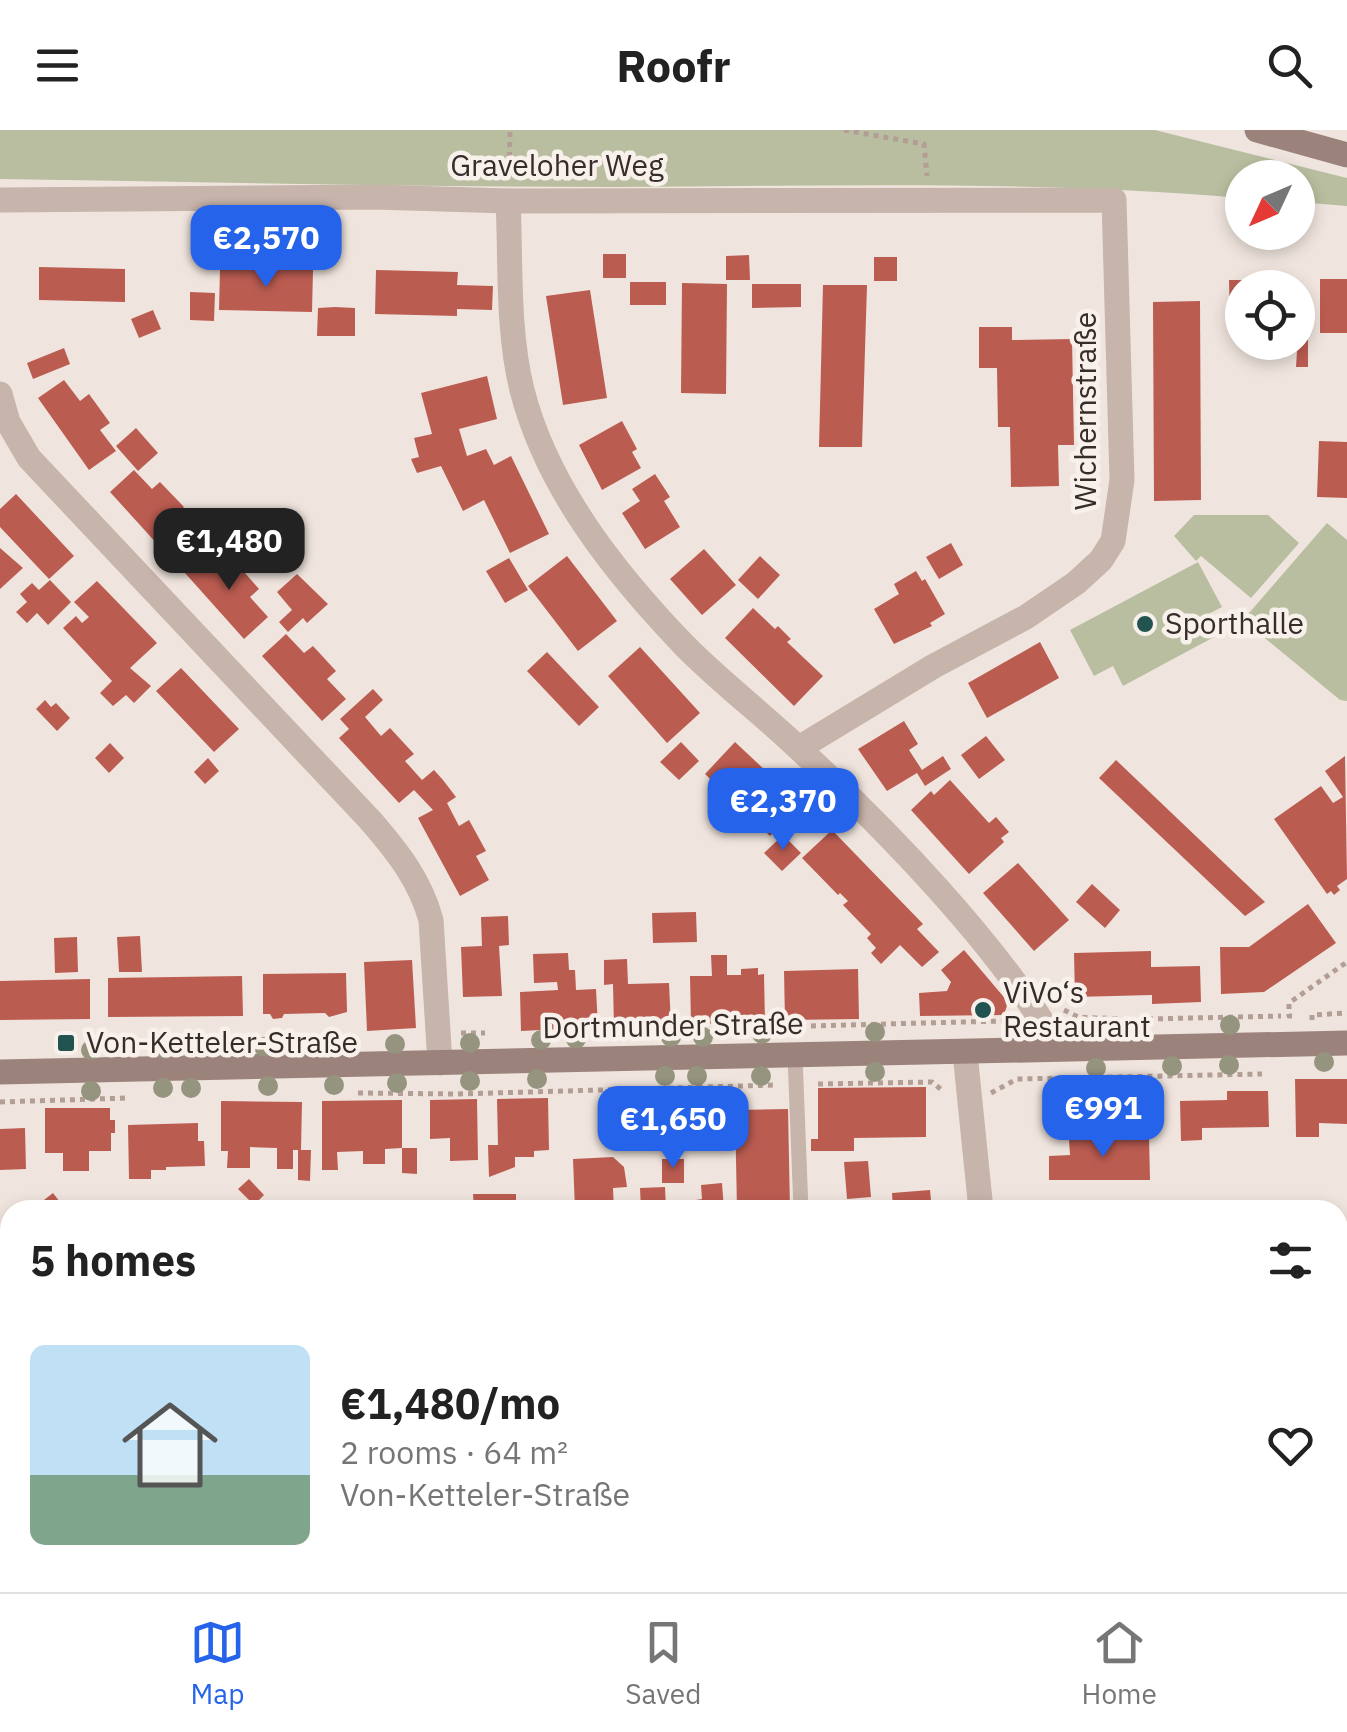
<!DOCTYPE html>
<html lang="en">
<head>
<meta charset="utf-8">
<style>
  body { margin:0; font-family:"IBM Plex Sans",sans-serif; background:#f2f2f2; color:#222; height:100vh; display:flex; flex-direction:column; font-size:38px; white-space:nowrap }
  * { box-sizing:border-box; margin:0 }
  p { font-size:32px; color:#767676 }
  .icon { flex:none; width:55px; height:55px; fill:none; stroke:currentColor; stroke-width:2; stroke-linecap:round; stroke-linejoin:round }
  .map { position:relative; flex:1; overflow:hidden }
  .sheet { position:absolute; left:0px; top:1070px; width:1348px; height:392px; display:flex; flex-direction:column; background:#fff; border-radius:30px 30px 0 0; box-shadow:0 5px 15px #0003 }
  .sheet>* { flex:none }
  .needle { width:65px; rotate:226deg }
  .fabs { position:absolute; left:1225px; top:30px; display:grid; gap:20px }
  .fabs a { display:grid; place-items:center; width:90px; height:90px; border-radius:50%; background:#fff; box-shadow:0 5px 15px #0003; font-size:50px }
  .price { position:absolute; translate:-50% -85px; padding:0 22px; border-radius:20px; background:#2563eb; color:#fff; font-size:32px; line-height:65px; filter:drop-shadow(0 2px 5px #0008) }
  .price::after { content:''; position:absolute; left:50%; top:60px; width:30px; height:22px; margin-left:-15px; background:inherit; clip-path:polygon(0 0,100% 0,50% 100%) }
  .price.on { background:#222; color:#fff }
  ul { padding:0; list-style:none }
  li { display:flex; align-items:center; gap:30px; height:250px; padding:0 30px }
  li span { display:grid; place-items:center; flex:none; width:280px; height:200px; border-radius:15px; color:#555 }
  li>.icon { margin-inline-start:auto }
  span .icon { width:120px; height:120px; fill:#fffc; stroke-width:1 }
  li b { font-size:42px }
  h2 { display:flex; justify-content:space-between; align-items:center; height:120px; padding:0 30px; font-size:42px }
  header { display:flex; justify-content:space-between; align-items:center; height:130px; padding:0 30px; background:#fff; font-size:45px; font-weight:700 }
  .tab-bar { display:flex; justify-content:space-around; align-items:center; height:140px; border-top:2px solid #e0e0e0; background:#fff; font-size:28px; color:#767676 }
  .tab-bar a { display:grid; justify-items:center; gap:5px }
  .tab-bar .on { color:#2563eb }
  .map>svg:first-child { display:block }
  .green { fill:#b8be9f }
  .building { fill:#bb5c51 }
  .lines { fill:none; stroke-linecap:round; stroke-linejoin:round }
  .path { stroke:#b39e95; stroke-width:5; stroke-dasharray:5 5; stroke-linecap:butt }
  .lane { stroke:#c7b4ab; stroke-width:15 }
  .street { stroke:#c7b4ab; stroke-width:25 }
  .secondary { stroke:#9b837c; stroke-width:25 }
  .tree { fill:#95947e }
  .poi-dot { fill:#235350; stroke:#f8f0ea; stroke-width:4 }
  .labels { text-anchor:middle; stroke-width:9; stroke-linejoin:round; paint-order:stroke }
  .street-label { font-size:30px; fill:#362c29; stroke:#f8f0ea }
  .poi-label { font-size:30px; fill:#362c29; stroke:#f8f0ea; text-anchor:start }
</style>
</head>
<body>
<header><svg class="icon" aria-label="menu" viewBox="0 0 24 24"><path d="M4 6h16M4 12h16M4 18h16"/></svg>Roofr<svg class="icon" aria-label="search" viewBox="0 0 24 24"><circle cx="10" cy="10" r="6"/><path d="M15 15l6 6"/></svg></header>
<div class="map">
<svg width="1347" height="1462" viewBox="0 0 1347 1462">
  <rect width="100%" height="100%" fill="#f0e5de"/>
  <g class="green">
    <path d="M0,0H1155L1347,48V76L1298,72V48H1242V68C1034,50 823,56 614,57C409,57 205,52 0,49Z"/>
    <path d="M1194,385H1268L1299,413L1251,468L1201,426L1196,431L1174,406Z"/>
    <path d="M1327,393L1347,410V571L1340,570L1243,490Z"/>
    <path d="M1198,432L1222,477L1203,487L1214,507L1123,556L1113,536L1094,546L1070,500Z"/>
  </g>
  <g class="building">
    <rect x="603" y="124" width="23" height="24"/>
    <path d="M749,125L750,150H726V126Z"/>
    <rect x="874" y="127" width="23" height="24"/>
    <path d="M39,137L125,139V172L39,170Z"/>
    <path d="M220,139L313,140L312,182L219,180Z"/>
    <path d="M376,140L458,142L457,155L493,156L492,180L457,179V186L375,184Z"/>
    <rect x="1320" y="149" width="27" height="54"/>
    <path d="M1229,150H1291V158H1242V194L1230,195Z"/>
    <rect x="630" y="152" width="36" height="23"/>
    <path d="M682,153L727,154L726,264L681,263Z"/>
    <path d="M752,154H801V177L752,178Z"/>
    <path d="M823,155H867L862,317H819Z"/>
    <path d="M590,160L607,268L563,275L546,166Z"/>
    <path d="M190,162L215,163L214,191L190,190Z"/>
    <path d="M1200,171L1201,370L1154,371L1153,172Z"/>
    <path d="M335,177L355,178V206H317L318,178Z"/>
    <path d="M153,180L161,199L139,208L131,189Z"/>
    <path d="M979,197H1012V210L1072,209L1074,315H1058L1059,356L1011,357L1010,297H998L997,238H979Z"/>
    <path d="M1298,205H1308V237H1296Z"/>
    <path d="M64,218L70,234L33,249L27,233Z"/>
    <path d="M487,246L497,289L459,299L467,326L486,319L494,335L511,326L549,404L510,423L484,370L463,381L441,336L417,343L411,329L419,327L414,308L432,304L421,263Z"/>
    <path d="M64,250L80,271L89,264L110,293L100,300L116,321L89,340L38,268Z"/>
    <path d="M622,291L637,319L632,322L641,338L602,360L579,315Z"/>
    <path d="M136,298L158,323L138,341L116,316Z"/>
    <path d="M1319,311L1347,312V368L1317,367Z"/>
    <path d="M134,340L152,359L160,352L184,377L175,385L190,401L213,380L237,400L216,419L206,408L200,413L193,405L169,427L110,362Z"/>
    <path d="M655,344L670,367L664,371L680,397L645,419L622,383L640,371L632,359Z"/>
    <path d="M16,364L74,426L49,449L0,397V379Z"/>
    <path d="M951,413L963,435L939,449L926,427Z"/>
    <path d="M0,418L23,438L0,459Z"/>
    <path d="M704,419L736,455L702,485L670,449Z"/>
    <path d="M209,421L227,441L236,433L259,459L250,467L268,487L244,509L185,443Z"/>
    <path d="M567,426L617,491L578,521L528,456Z"/>
    <path d="M760,426L780,445L758,469L738,450Z"/>
    <path d="M509,428L528,460L505,473L486,441Z"/>
    <path d="M916,441L922,451L925,449L945,484L930,493L932,496L894,514L874,479L899,464L894,454Z"/>
    <path d="M297,444L328,474L307,493L303,488L288,502L279,492L292,480L277,462Z"/>
    <path d="M50,450L71,472L48,495L37,483L27,493L16,482L27,472L20,464L32,453L39,460Z"/>
    <path d="M97,451L157,513L130,538L151,556L134,573L126,565L113,576L100,563L112,551L63,498L76,486L82,493L89,487L74,472Z"/>
    <path d="M753,478L775,499L778,496L791,509L787,512L823,546L794,576L725,508Z"/>
    <path d="M286,504L304,523L313,516L336,541L327,549L346,569L322,591L262,526Z"/>
    <path d="M1040,512L1059,548L987,588L968,553Z"/>
    <path d="M640,517L700,583L667,613L608,546Z"/>
    <path d="M547,522L599,577L579,596L527,541Z"/>
    <path d="M181,538L239,599L214,622L156,561Z"/>
    <path d="M373,559L383,570L365,587L381,606L390,598L414,624L405,631L422,650L434,640L443,650L456,667L447,673L459,696L469,690L486,721L476,726L489,750L460,766L418,688L433,680L414,660L399,673L339,608L349,599L340,589Z"/>
    <path d="M45,570L51,577L56,573L70,588L57,601L36,579Z"/>
    <path d="M904,591L918,614L909,620L922,640L943,626L951,639L925,656L917,643L887,661L858,619Z"/>
    <path d="M986,606L1005,630L979,649L961,625Z"/>
    <path d="M681,612L699,631L679,650L660,632Z"/>
    <path d="M735,612L800,673L770,706L705,644Z"/>
    <path d="M110,613L124,628L109,643L95,628Z"/>
    <path d="M1345,626L1347,749L1337,756L1340,760L1334,765L1331,761L1327,764L1274,689L1321,656L1333,673L1343,667L1325,641Z"/>
    <path d="M208,628L219,641L205,654L194,642Z"/>
    <path d="M1116,630L1265,772L1245,786L1099,648Z"/>
    <path d="M950,650L989,693L996,687L1009,702L1001,708L1004,712L969,744L911,680L931,661L934,665Z"/>
    <path d="M832,700L923,794L917,799L939,822L922,837L900,815L881,834L871,823L876,818L867,808L871,804L843,775L848,771L840,763L838,765L802,728Z"/>
    <path d="M783,705L801,723L782,741L764,723Z"/>
    <path d="M1018,733L1069,790L1034,821L983,763Z"/>
    <path d="M1092,754L1120,780L1105,798L1076,772Z"/>
    <path d="M1308,774L1336,813L1264,862L1221,864L1220,817H1249Z"/>
    <path d="M696,782L697,812L653,813L652,783Z"/>
    <path d="M508,786L509,815L499,816L502,866L463,867L461,817L482,816L481,787Z"/>
    <path d="M140,806L142,842H119L117,807Z"/>
    <path d="M77,807L78,842L55,843L54,808Z"/>
    <path d="M964,820L1008,872L1004,885L920,886L919,863L947,861L951,852L941,840Z"/>
    <path d="M1151,821V837L1200,836L1201,872L1152,874V865L1075,867L1074,823Z"/>
    <path d="M568,823L569,840H575L576,860L596,859L598,897L521,901L520,862L558,860L557,852L534,853L533,824Z"/>
    <path d="M711,825H727V845H741V839L758,838V845L764,844L765,892L691,894L690,846H712Z"/>
    <path d="M627,829L628,854L669,853L671,896L614,898L613,854L604,855V830Z"/>
    <path d="M412,830L416,898L367,901L364,832Z"/>
    <path d="M858,839L859,889L785,890L784,841Z"/>
    <path d="M346,843L347,882L329,887L325,883L284,884L282,888L273,889L270,884H263V844Z"/>
    <path d="M242,846L243,886L108,887V848Z"/>
    <path d="M90,849V889L0,890V851Z"/>
    <path d="M1295,949H1347V994L1319,993V1007H1296Z"/>
    <path d="M926,957V1007L854,1008V1021H811V1009H818V958Z"/>
    <path d="M1227,961H1268L1269,997L1202,998V1010L1181,1011L1180,971L1227,970Z"/>
    <path d="M548,968L549,1020L534,1021V1027H515V1037L489,1047L488,1015H498L497,969Z"/>
    <path d="M477,969L478,1030L450,1031V1008L430,1009V970Z"/>
    <path d="M1114,969L1115,996L1088,997L1087,970Z"/>
    <path d="M402,970V1018L385,1019V1034H363V1021L337,1022L338,1040H322V971Z"/>
    <path d="M221,971L302,972L301,1020H311L310,1051L298,1050V1020H293V1039H277V1018L250,1017V1038H227L228,1021H221Z"/>
    <path d="M45,978H110V990H115V1003H111V1021H89V1041H63V1023H45Z"/>
    <path d="M788,979L790,1080H737L735,980Z"/>
    <path d="M198,993V1011H204L205,1036L166,1037V1040H151V1049H129L128,995Z"/>
    <path d="M25,998L26,1039L0,1040V999Z"/>
    <path d="M1149,1006L1150,1050H1049V1026L1070,1025L1069,1009Z"/>
    <path d="M402,1018H417V1044L402,1043Z"/>
    <path d="M613,1027L624,1037L627,1057L613,1058L614,1080H575L573,1029Z"/>
    <rect x="662" y="1029" width="22" height="24"/>
    <path d="M868,1031L871,1067L847,1069L844,1032Z"/>
    <path d="M249,1049L264,1065L254,1075L238,1059Z"/>
    <path d="M722,1053L724,1080H697L696,1070L702,1069L701,1055Z"/>
    <path d="M665,1057L666,1080H641L640,1058Z"/>
    <path d="M930,1060L932,1080H893L892,1063Z"/>
    <path d="M53,1063L66,1080H31Z"/>
    <path d="M473,1064H516V1080H474Z"/>
    <path d="M7,1138L10,1163L0,1171V1144Z"/>
    <path d="M1338,1175L1347,1176V1219L1338,1218Z"/>
    <path d="M1347,1338V1462H1299V1452H1338V1339Z"/>
    <path d="M9,1347H10V1407L0,1405V1381Z"/>
    <path d="M16,1452H32L59,1462H13Z"/>
    <path d="M208,1452H247L242,1462H205Z"/>
    <path d="M833,1452H902L901,1462H875Z"/>
    <path d="M933,1452H991L989,1462H931Z"/>
    <path d="M1059,1452H1102L1100,1462H1057Z"/>
  </g>
  <g class="lines">
    <g class="path">
      <path d="M844,0L924,14L927,46"/>
      <path d="M509,47L510,0"/>
      <path d="M1064,880L1078,887L1122,889"/>
      <path d="M1292,886H1289V873L1347,832"/>
      <path d="M1148,889L1281,886"/>
      <path d="M1312,890V885L1347,883"/>
      <path d="M731,898L1002,891L1009,887"/>
      <path d="M461,903H485"/>
      <path d="M818,954L932,952L943,961"/>
      <path d="M358,963L458,964L777,955"/>
      <path d="M991,963L1017,949L1262,944"/>
      <path d="M0,972L127,968"/>
      <path d="M0,1410L10,1414"/>
      <path d="M115,1452L128,1458"/>
      <path d="M914,1462L916,1452"/>
    </g>
    <path class="lane" d="M795,926L801,1080"/>
    <g class="street">
      <path d="M0,70L374,67L508,71L1114,70L1122,350L1113,411L1101,430L1076,453L1026,487L934,536L799,618"/>
      <path d="M508,71C511,132 507,200 522,260C547,358 615,443 683,514C718,550 759,581 796,616C886,699 998,814 1059,919"/>
      <path d="M0,264L8,292L29,328L370,690C397,721 420,750 431,790L440,933"/>
      <path d="M965,923L981,1080"/>
      <path d="M1338,1255H1347"/>
      <path d="M1172,1452L1177,1462"/>
      <path d="M152,1462L159,1452"/>
    </g>
    <g class="secondary">
      <path d="M1257,0L1347,25"/>
      <path d="M0,942L1347,913"/>
    </g>
  </g>
  <g class="tree">
    <circle cx="1230" cy="895" r="10"/>
    <circle cx="1097" cy="897" r="10"/>
    <circle cx="875" cy="902" r="10"/>
    <circle cx="762" cy="904" r="10"/>
    <circle cx="671" cy="907" r="10"/>
    <circle cx="703" cy="907" r="10"/>
    <circle cx="576" cy="909" r="10"/>
    <circle cx="541" cy="910" r="10"/>
    <circle cx="332" cy="913" r="10"/>
    <circle cx="470" cy="913" r="10"/>
    <circle cx="395" cy="914" r="10"/>
    <circle cx="264" cy="917" r="10"/>
    <circle cx="191" cy="918" r="10"/>
    <circle cx="165" cy="919" r="10"/>
    <circle cx="91" cy="920" r="10"/>
    <circle cx="1324" cy="932" r="10"/>
    <circle cx="1229" cy="935" r="10"/>
    <circle cx="1172" cy="936" r="10"/>
    <circle cx="1096" cy="938" r="10"/>
    <circle cx="875" cy="942" r="10"/>
    <circle cx="665" cy="946" r="10"/>
    <circle cx="697" cy="946" r="10"/>
    <circle cx="761" cy="946" r="10"/>
    <circle cx="537" cy="949" r="10"/>
    <circle cx="470" cy="951" r="10"/>
    <circle cx="397" cy="953" r="10"/>
    <circle cx="334" cy="955" r="10"/>
    <circle cx="268" cy="956" r="10"/>
    <circle cx="163" cy="958" r="10"/>
    <circle cx="191" cy="958" r="10"/>
    <circle cx="91" cy="961" r="10"/>
  </g>
  <g class="poi-dot">
    <circle cx="1145" cy="494" r="10"/>
    <circle cx="983" cy="880" r="10"/>
    <rect x="56" y="903" width="20" height="20" rx="5"/>
  </g>
  <g class="labels">
    <g class="street-label">
      <text x="557" y="46">Graveloher Weg</text>
      <text transform="translate(1086 281) rotate(-90)" y="10">Wichernstraße</text>
      <text transform="translate(673 896) rotate(-1)" y="10">Dortmunder Straße</text>
    </g>
    <g class="poi-label">
      <text x="1165" y="504">Sporthalle</text>
      <text x="1003" y="873">ViVo‘s<tspan x="1003" dy="34">Restaurant</tspan></text>
      <text x="86" y="923">Von-Ketteler-Straße</text>
    </g>
  </g>
</svg>
<div class="fabs">
<a><svg class="needle" viewBox="-14 -14 28 28"><path d="M0-13l5 13h-10z" fill="#e53935"/><path d="M0 13l5-13h-10z" fill="#767676"/></svg></a>
<a><svg class="icon" aria-label="locate" viewBox="0 0 24 24"><circle cx="12" cy="12" r="6"/><path d="M12 2v4M12 18v4M2 12h4M18 12h4"/></svg></a>
</div>
<b class="price" style="left:266px;top:160px">€2,570</b>
<b class="price on" style="left:229px;top:463px">€1,480</b>
<b class="price" style="left:783px;top:723px">€2,370</b>
<b class="price" style="left:1103px;top:1030px">€991</b>
<b class="price" style="left:673px;top:1041px">€1,650</b>
<section class="sheet">
<h2>5 homes<svg class="icon" aria-label="filters" viewBox="0 0 24 24"><path d="M4 7h16M4 17h16"/><circle cx="9" cy="7" r="2"/><circle cx="15" cy="17" r="2"/></svg></h2>
<ul>
<li><span style="background:linear-gradient(#bfe0f5 65%,#7fa58c 0)"><svg class="icon" aria-label="home" viewBox="0 0 24 24"><path d="M3 11l9-7 9 7M6 9v11h12V9"/></svg></span><div><b>€1,480/mo</b><p>2 rooms · 64 m²</p><p>Von-Ketteler-Straße</p></div><svg class="icon" aria-label="heart" viewBox="0 0 24 24"><path d="M12 20l-8-8c-3-5 5-10 8-4 3-6 11-1 8 4z"/></svg></li>
</ul>
</section>
</div>
<nav class="tab-bar">
<a class="on"><svg class="icon" aria-label="map" viewBox="0 0 24 24"><path d="M3 6l6-2 6 2 6-2v14l-6 2-6-2-6 2zM9 4v14M15 6v14"/></svg>Map</a>
<a><svg class="icon" aria-label="saved" viewBox="0 0 24 24"><path d="M7 4h10v16l-5-4-5 4z"/></svg>Saved</a>
<a><svg class="icon" aria-label="home" viewBox="0 0 24 24"><path d="M3 11l9-7 9 7M6 9v11h12V9"/></svg>Home</a>
</nav>
</body>
</html>
